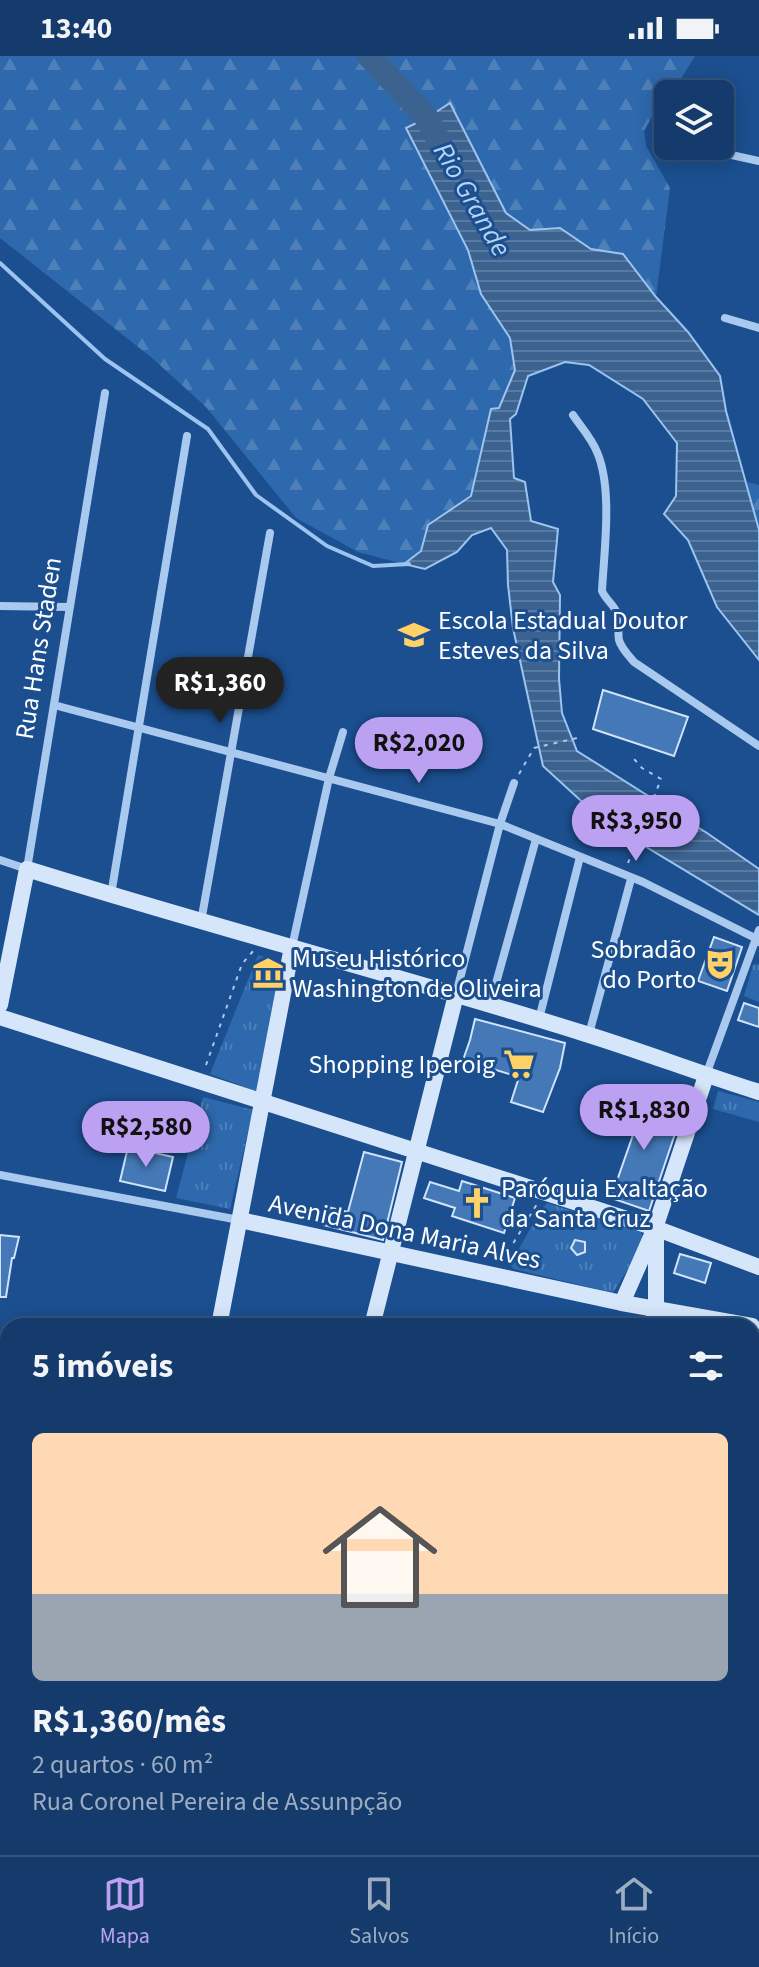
<!DOCTYPE html>
<html lang="pt">
<head>
<meta charset="utf-8">
<style>
  body { margin:0; font-family:"Source Sans 3",sans-serif; background:#1d4271; color:#f1f3f6; height:100vh; display:flex; flex-direction:column; font-size:30px; white-space:nowrap }
  * { box-sizing:border-box; margin:0 }
  p { font-size:26px; color:#9dadc1 }
  .icon { flex:none; width:44px; height:44px; fill:none; stroke:currentColor; stroke-width:2; stroke-linecap:round; stroke-linejoin:round }
  .map { position:relative; flex:1; overflow:hidden }
  .details { position:absolute; left:0px; top:1262px; width:760px; height:538px; display:flex; flex-direction:column; background:#143b6b; border-radius:24px 24px 0 0; box-shadow:0 4px 20px #0003,0 0 0 2px #33557e }
  .details>* { flex:none }
  .tools { position:absolute; left:654px; top:24px; display:grid; gap:16px }
  .tools a { display:grid; place-items:center; width:80px; height:80px; border-radius:12px; background:#143b6b; box-shadow:0 4px 20px #0003,0 0 0 2px #33557e; font-size:40px }
  .price { position:absolute; translate:-50% -68px; padding:0 18px; border-radius:28px; background:#bca0f2; color:#111; font-size:26px; line-height:52px; filter:drop-shadow(0 2px 4px #0008) }
  .price::after { content:''; position:absolute; left:50%; top:48px; width:24px; height:18px; margin-left:-12px; background:inherit; clip-path:polygon(0 0,100% 0,50% 100%) }
  .price.selected { background:#222; color:#fff }
  ul { padding:0; list-style:none }
  li { display:grid; align-content:center; gap:16px; height:424px; padding:0 32px }
  li+li { border-top:2px solid #33557e }
  li span { display:grid; place-items:center; height:248px; border-radius:12px; color:#555 }
  li>.icon { margin-inline-start:auto }
  span .icon { width:144px; height:144px; fill:#fffc; stroke-width:1 }
  li b { font-size:34px }
  h2 { display:flex; justify-content:space-between; align-items:center; height:96px; padding:0 32px; font-size:34px }
  .status { display:flex; justify-content:space-between; align-items:center; height:56px; padding:0 40px; background:#143b6b; direction:ltr }
  .status svg { height:22px; fill:currentColor }
  .tabs { display:flex; justify-content:space-around; align-items:center; height:112px; border-top:2px solid #33557e; background:#143b6b; font-size:22px; color:#9dadc1 }
  .tabs a { display:grid; justify-items:center; gap:4px }
  .tabs .selected { color:#bca0f2 }
  .map>svg:first-child { display:block }
  .forest { fill:url(#forest-firs) }
  .park { fill:url(#park-tufts) }
  .water { fill:url(#water-rules); stroke:#9cc4f0; stroke-width:2 }
  .lines { fill:none; stroke-linecap:round; stroke-linejoin:round }
  .stream { stroke:#9cc4f0; stroke-width:4 }
  .river { stroke:#3c6290; stroke-width:24 }
  .building { fill:#4478b7; stroke:#cfe3fa; stroke-width:2 }
  .path { stroke:#a9c9ee; stroke-width:2; stroke-dasharray:4 6; stroke-linecap:butt }
  .lane { stroke:#a9c9ee; stroke-width:6 }
  .street { stroke:#a9c9ee; stroke-width:8 }
  .secondary { stroke:#d6e6fa; stroke-width:16 }
  .labels { text-anchor:middle; stroke-width:6; stroke-linejoin:round; paint-order:stroke }
  .poi-label { font-size:26px; fill:#fff; stroke:#1b4f8f; text-anchor:start }
  .street-label { font-size:26px; fill:#fff; stroke:#1b4f8f }
  .water-label { font-size:28px; font-style:italic; fill:#b5d3f5; stroke:#1b4f8f }
</style>
</head>
<body>
<div class="status"><b>13:40</b><svg viewBox="0 0 49 12"><path d="M0 12V9h3v3zM5 12V6h3v6zM10 12V3h3v9zM15 12V0h3v12zM26 1h20v11H26zM47 4h2v5h-2z"/></svg></div>
<div class="map">
<svg width="759" height="1799" viewBox="0 0 759 1799">
  <defs>
    <pattern id="forest-firs" width="22" height="20" patternUnits="userSpaceOnUse" patternTransform="scale(2)"><rect width="22" height="20" fill="#2e69ad"/><path d="M5 1l3.5 6h-7zM16 11l3.5 6h-7z" fill="#4d80b9"/></pattern>
    <pattern id="park-tufts" width="24" height="20" patternUnits="userSpaceOnUse" patternTransform="scale(2)"><rect width="24" height="20" fill="#2e69ad"/><path d="M3 7l-1-3M5 7V3M7 7l1-3M15 17l-1-3M17 17v-4M19 17l1-3" fill="none" stroke="#4d80b9"/></pattern>
    <pattern id="water-rules" width="6" height="5" patternUnits="userSpaceOnUse" patternTransform="scale(2)"><rect width="6" height="5" fill="#3c6290"/><path d="M0 2.5h6" fill="none" stroke="#597aa1"/></pattern>
  </defs>
  <rect width="100%" height="100%" fill="#1b4f8f"/>
  <g class="forest">
    <path d="M0,0H695L682,21L665,37L644,75L646,90L670,132L656,241L622,198L591,194L560,172L530,174L506,157L450,47L427,62L406,72L468,194L481,239L510,282L515,314L499,352L491,354L471,440L428,469L421,495L404,508L358,496L296,462L206,351L152,302L0,182Z"/>
    <path d="M747,426L759,429V474Z"/>
  </g>
  <g class="park">
    <path d="M258,899L283,906L259,1036L210,1018Z"/>
    <path d="M759,908V946L744,940L753,909Z"/>
    <path d="M718,1035L759,1046V1066L713,1053Z"/>
    <path d="M203,1041L253,1054L230,1153L176,1142Z"/>
    <path d="M547,1147L641,1176L645,1186L613,1237L514,1213L510,1209L540,1155Z"/>
    <path d="M0,1429H8V1620L0,1619Z"/>
  </g>
  <path class="water" d="M450,47L506,157L530,174L560,172L591,193L623,198L656,241L688,276L720,320L726,355L759,474V604L717,551L688,484L664,458L676,440L677,387L643,343L589,309L565,306L528,320L516,358L510,363L514,422L525,426L531,465L558,473L553,526L560,539L559,623L562,657L577,695L707,777L759,813V859L603,765L543,710L513,572L508,529L507,494L491,472L472,479L457,496L425,513L404,508L421,495L428,469L471,440L491,353L499,352L515,314L510,282L481,238L468,194L406,72L427,62Z"/>
  <g class="lines">
    <path class="stream" d="M0,207L105,303L208,373L256,439L327,490L373,510L409,508"/>
    <path class="river" d="M369,0L427,62L442,91"/>
  </g>
  <g class="building">
    <path d="M603,634L688,661L674,700L593,673Z"/>
    <path d="M714,881L742,891L727,935L698,925Z"/>
    <path d="M744,947L759,952V971L738,964Z"/>
    <path d="M475,963L565,987L560,1012L543,1056L511,1046L519,1021L463,1004L470,984Z"/>
    <path d="M620,1040L681,1060L649,1155L611,1142L634,1076L627,1074L631,1062L614,1056Z"/>
    <path d="M128,1091L173,1101L165,1135L120,1125Z"/>
    <path d="M364,1096L402,1106L383,1184L324,1169L328,1151L348,1156Z"/>
    <path d="M462,1125L515,1142L504,1177L452,1160L455,1152L424,1142L430,1126L459,1135Z"/>
    <path d="M0,1179L19,1181L14,1202H12L6,1241H0Z"/>
    <path d="M575,1184L585,1186V1196L577,1199L571,1192Z"/>
    <path d="M680,1198L711,1207L705,1227L674,1217Z"/>
  </g>
  <g class="lines">
    <g class="path">
      <path d="M519,718L534,692L577,682"/>
      <path d="M628,807L661,723L642,712L634,703"/>
      <path d="M206,1009L242,908L254,894"/>
      <path d="M503,1204L537,1148"/>
      <path d="M752,1660L759,1659"/>
    </g>
    <path class="lane" d="M0,1702L8,1703"/>
    <g class="street">
      <path d="M657,83L668,85"/>
      <path d="M691,90L759,105"/>
      <path d="M725,262L759,272"/>
      <path d="M573,359C581,371 592,383 597,396C613,433 604,495 602,535C606,544 614,549 617,557C621,565 617,575 619,584C621,592 629,600 634,606L759,690"/>
      <path d="M0,550L68,551"/>
      <path d="M54,649L500,768L643,826L755,882L759,886"/>
      <path d="M0,804L27,813L105,337"/>
      <path d="M111,839L187,380"/>
      <path d="M201,866L270,477"/>
      <path d="M292,891L329,722L343,676"/>
      <path d="M456,938L500,768L514,727"/>
      <path d="M490,949L536,783"/>
      <path d="M539,963L580,801"/>
      <path d="M589,978L631,823"/>
      <path d="M706,1019L759,874"/>
      <path d="M0,1119L239,1164"/>
      <path d="M463,1799V1792"/>
    </g>
    <g class="secondary">
      <path d="M0,949L27,813C213,871 401,920 586,978C644,996 701,1018 759,1036"/>
      <path d="M0,961L655,1172L759,1211"/>
      <path d="M240,1164L622,1247L752,1270"/>
      <path d="M622,1247L655,1172L706,1020"/>
      <path d="M219,1270L292,891"/>
      <path d="M372,1270L456,939"/>
      <path d="M652,1270L656,1252V1178"/>
      <path d="M0,1418H8"/>
      <path d="M752,1450L759,1399"/>
      <path d="M752,1574L759,1514"/>
      <path d="M0,1631L8,1632"/>
      <path d="M118,1799L120,1792"/>
      <path d="M248,1799L250,1792"/>
      <path d="M626,1799V1792"/>
      <path d="M732,1799V1792"/>
    </g>
  </g>
  <defs>
    <symbol id="school-bare" viewBox="-9 -9 18 18"><path d="M0-5L7-2L0 1L-7-2ZM-4 1L0 2.5L4 1V4Q0 6-4 4Z" fill="#ffd166" stroke="#1b4f8f" stroke-width="2.5" paint-order="stroke"/></symbol>
    <symbol id="theatre-bare" viewBox="-9 -9 18 18"><path d="M-5-5.5Q0-4 5-5.5V0Q5 5 0 6Q-5 5-5 0ZM-3.3-2.5H-1v1.5H-3.3ZM1-2.5H3.3v1.5H1ZM-2.8 1Q0 5.5 2.8 1Z" fill="#ffd166" stroke="#1b4f8f" stroke-width="2.5" paint-order="stroke"/></symbol>
    <symbol id="museum-bare" viewBox="-9 -9 18 18"><path d="M0-6L6-3V-2H-6V-3ZM-5-1h2V3h-2ZM-1-1h2V3h-2ZM3-1h2V3H3ZM-6 4H6V6H-6Z" fill="#ffd166" stroke="#1b4f8f" stroke-width="2.5" paint-order="stroke"/></symbol>
    <symbol id="supermarket-bare" viewBox="-9 -9 18 18"><path d="M-6-5.5h2.5l.6 2H6L4.5 2H-2.5L-4.4-4H-6ZM-1.5 3.2a1.3 1.3 0 1 0 .1 0ZM3 3.2a1.3 1.3 0 1 0 .1 0Z" fill="#ffd166" stroke="#1b4f8f" stroke-width="2.5" paint-order="stroke"/></symbol>
    <symbol id="church-bare" viewBox="-9 -9 18 18"><path d="M-1.2-6h2.4v3.5h3.3v2.4h-3.3V6h-2.4V-.1h-3.3v-2.4h3.3Z" fill="#ffd166" stroke="#1b4f8f" stroke-width="2.5" paint-order="stroke"/></symbol>
  </defs>
  <g fill-rule="evenodd">
    <use href="#school-bare" x="392" y="557" width="44" height="44"/>
    <use href="#theatre-bare" x="698" y="886" width="44" height="44"/>
    <use href="#museum-bare" x="246" y="895" width="44" height="44"/>
    <use href="#supermarket-bare" x="497" y="986" width="44" height="44"/>
    <use href="#church-bare" x="455" y="1125" width="44" height="44"/>
  </g>
  <g class="labels">
    <g class="poi-label">
      <text x="438" y="573">Escola Estadual Doutor<tspan x="438" dy="30">Esteves da Silva</tspan></text>
      <text x="696" y="902" text-anchor="end">Sobradão<tspan x="696" dy="30">do Porto</tspan></text>
      <text x="292" y="911">Museu Histórico<tspan x="292" dy="30">Washington de Oliveira</tspan></text>
      <text x="495" y="1017" text-anchor="end">Shopping Iperoig</text>
      <text x="501" y="1141">Paróquia Exaltação<tspan x="501" dy="30">da Santa Cruz</tspan></text>
    </g>
    <g class="street-label">
      <text transform="translate(38 592) rotate(-81)" y="9">Rua Hans Staden</text>
      <text transform="translate(405 1175) rotate(12)" y="9">Avenida Dona Maria Alves</text>
    </g>
    <g class="water-label">
      <text transform="translate(473 143) rotate(60)" y="10">Rio Grande</text>
    </g>
  </g>
</svg>
<div class="tools">
<a><svg class="icon" aria-label="layers" viewBox="0 0 24 24"><path d="M12 4l9 5-9 5-9-5zM3 14l9 5 9-5"/></svg></a>
</div>
<b class="price selected" style="left:220px;top:669px">R$1,360</b>
<b class="price" style="left:419px;top:729px">R$2,020</b>
<b class="price" style="left:636px;top:807px">R$3,950</b>
<b class="price" style="left:644px;top:1096px">R$1,830</b>
<b class="price" style="left:146px;top:1113px">R$2,580</b>
<section class="details">
<h2>5 imóveis<svg class="icon" aria-label="filters" viewBox="0 0 24 24"><path d="M4 7h16M4 17h16"/><circle cx="9" cy="7" r="2"/><circle cx="15" cy="17" r="2"/></svg></h2>
<ul>
<li><span style="background:linear-gradient(#ffd9b3 65%,#9aa5b1 0)"><svg class="icon" aria-label="home" viewBox="0 0 24 24"><path d="M3 11l9-7 9 7M6 9v11h12V9"/></svg></span><div><b>R$1,360/mês</b><p>2 quartos · 60 m²</p><p>Rua Coronel Pereira de Assunpção</p></div></li>
</ul>
</section>
</div>
<nav class="tabs">
<a class="selected"><svg class="icon" aria-label="map" viewBox="0 0 24 24"><path d="M3 6l6-2 6 2 6-2v14l-6 2-6-2-6 2zM9 4v14M15 6v14"/></svg>Mapa</a>
<a><svg class="icon" aria-label="saved" viewBox="0 0 24 24"><path d="M7 4h10v16l-5-4-5 4z"/></svg>Salvos</a>
<a><svg class="icon" aria-label="home" viewBox="0 0 24 24"><path d="M3 11l9-7 9 7M6 9v11h12V9"/></svg>Início</a>
</nav>
</body>
</html>
